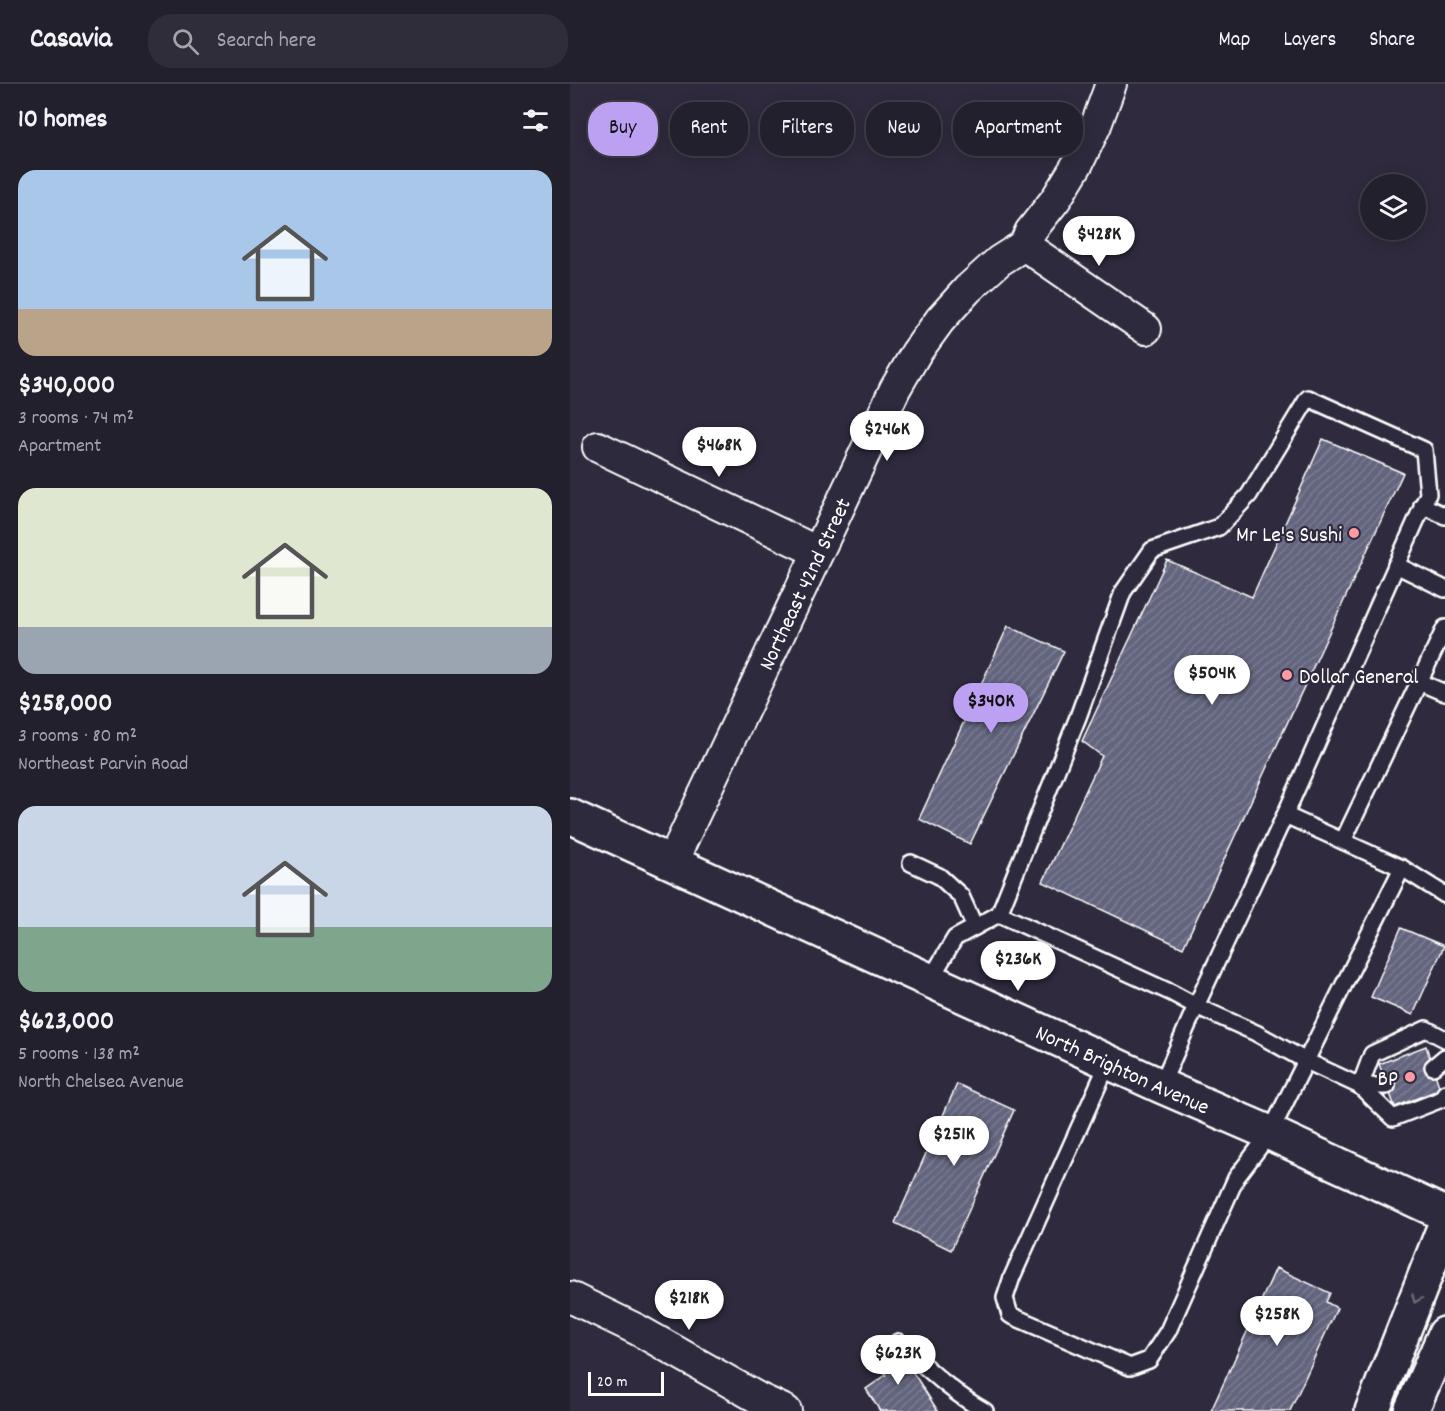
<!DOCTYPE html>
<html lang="en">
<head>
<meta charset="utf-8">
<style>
  body { margin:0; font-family:Dekko,sans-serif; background:#2f2d3a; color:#f1f3f6; height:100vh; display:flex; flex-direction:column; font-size:22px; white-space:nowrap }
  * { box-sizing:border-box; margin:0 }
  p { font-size:20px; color:#a3a3aa }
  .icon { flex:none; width:33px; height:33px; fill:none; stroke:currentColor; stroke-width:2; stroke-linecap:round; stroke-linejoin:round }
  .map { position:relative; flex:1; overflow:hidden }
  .side { display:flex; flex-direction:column; background:#23202e; width:570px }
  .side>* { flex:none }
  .guide { position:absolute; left:18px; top:18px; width:570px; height:54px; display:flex; gap:12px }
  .fabs { position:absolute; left:790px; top:90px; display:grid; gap:12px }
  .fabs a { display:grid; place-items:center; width:66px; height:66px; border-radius:50%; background:#23202e; box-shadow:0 3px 15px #0003,0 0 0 2px #403e4a; font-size:30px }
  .scale { position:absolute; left:18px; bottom:15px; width:76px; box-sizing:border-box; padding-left:6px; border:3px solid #fff; border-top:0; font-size:16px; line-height:21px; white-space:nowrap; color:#fff; -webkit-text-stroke:4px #2f2a3d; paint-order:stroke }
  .price { position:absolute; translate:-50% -51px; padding:0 14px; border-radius:21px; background:#fff; color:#222; font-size:20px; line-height:39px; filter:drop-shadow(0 2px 3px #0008) }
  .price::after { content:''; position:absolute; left:50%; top:36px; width:18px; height:14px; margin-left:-9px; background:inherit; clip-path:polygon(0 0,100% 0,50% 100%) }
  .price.active { background:#bca0f2; color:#111 }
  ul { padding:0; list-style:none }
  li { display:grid; align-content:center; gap:12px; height:318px; padding:0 18px }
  li span { display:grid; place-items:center; height:186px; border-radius:18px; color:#555 }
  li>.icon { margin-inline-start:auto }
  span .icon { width:108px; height:108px; fill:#fffc; stroke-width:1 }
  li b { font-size:26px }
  h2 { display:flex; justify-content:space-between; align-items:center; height:72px; padding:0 18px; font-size:26px }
  .pill { padding:0 21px; border-radius:24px; background:#23202e; box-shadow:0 3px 15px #0003,0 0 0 2px #403e4a; font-size:21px; line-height:54px }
  .pill.active { background:#bca0f2; color:#111 }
  header { display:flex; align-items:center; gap:36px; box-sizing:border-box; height:84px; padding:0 30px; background:#23202e; border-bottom:2px solid #403e4a }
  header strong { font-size:28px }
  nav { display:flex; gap:33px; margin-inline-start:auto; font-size:21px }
  .search { width:420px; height:54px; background:#2f2d3a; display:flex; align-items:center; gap:15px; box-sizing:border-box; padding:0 21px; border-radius:24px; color:#a3a3aa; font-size:22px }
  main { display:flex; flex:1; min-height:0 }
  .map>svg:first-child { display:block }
  .building { fill:url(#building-hatch); stroke:#fff; stroke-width:1.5 }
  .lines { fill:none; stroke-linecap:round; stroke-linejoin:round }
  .service-casing { stroke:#fff; stroke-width:20 }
  .minor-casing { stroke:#fff; stroke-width:34 }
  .secondary-casing { stroke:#fff; stroke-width:38 }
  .service { stroke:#2f2a3d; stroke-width:15 }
  .minor { stroke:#2f2a3d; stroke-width:30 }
  .secondary { stroke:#2f2a3d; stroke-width:33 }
  .oneway { stroke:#6d6a77 }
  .poi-dot { fill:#ff9aa2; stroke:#2f2a3d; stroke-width:2 }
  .labels { text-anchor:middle; stroke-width:4.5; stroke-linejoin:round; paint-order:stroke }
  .poi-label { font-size:22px; fill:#fff; stroke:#2f2a3d; text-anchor:end }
  .street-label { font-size:22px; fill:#fff; stroke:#2f2a3d }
</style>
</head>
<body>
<header>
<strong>Casavia</strong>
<div class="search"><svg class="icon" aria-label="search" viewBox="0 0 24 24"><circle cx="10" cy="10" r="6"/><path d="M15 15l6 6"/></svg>Search here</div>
<nav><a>Map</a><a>Layers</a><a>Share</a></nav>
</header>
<main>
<section class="side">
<h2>10 homes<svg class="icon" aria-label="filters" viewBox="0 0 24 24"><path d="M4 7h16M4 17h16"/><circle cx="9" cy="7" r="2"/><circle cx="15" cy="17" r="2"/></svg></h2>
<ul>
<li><span style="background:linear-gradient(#a9c7e8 75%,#b9a48a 0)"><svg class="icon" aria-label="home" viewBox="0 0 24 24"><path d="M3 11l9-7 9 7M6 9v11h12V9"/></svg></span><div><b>$340,000</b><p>3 rooms · 74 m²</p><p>Apartment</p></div></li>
<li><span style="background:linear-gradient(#dfe7d0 75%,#9aa5b1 0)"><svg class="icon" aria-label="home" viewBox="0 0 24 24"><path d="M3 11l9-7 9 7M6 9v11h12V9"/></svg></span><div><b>$258,000</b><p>3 rooms · 80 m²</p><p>Northeast Parvin Road</p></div></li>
<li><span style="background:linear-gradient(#c9d6e8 65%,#7fa58c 0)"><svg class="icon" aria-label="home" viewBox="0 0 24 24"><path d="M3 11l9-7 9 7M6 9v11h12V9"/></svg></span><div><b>$623,000</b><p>5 rooms · 138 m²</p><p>North Chelsea Avenue</p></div></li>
</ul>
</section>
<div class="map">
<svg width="875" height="1327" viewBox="0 0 875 1327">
  <defs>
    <pattern id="building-hatch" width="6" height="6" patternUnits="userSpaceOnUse" patternTransform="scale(1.5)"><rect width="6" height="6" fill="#63657f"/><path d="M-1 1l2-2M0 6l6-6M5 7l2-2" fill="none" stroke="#7a7c92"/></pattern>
  </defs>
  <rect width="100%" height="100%" fill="#2f2a3d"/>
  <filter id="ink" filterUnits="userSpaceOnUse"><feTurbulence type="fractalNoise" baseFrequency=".0167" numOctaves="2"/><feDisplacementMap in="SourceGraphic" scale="12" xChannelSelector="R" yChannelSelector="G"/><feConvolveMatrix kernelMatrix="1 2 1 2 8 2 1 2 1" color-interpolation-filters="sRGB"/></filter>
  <g filter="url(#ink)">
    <g class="building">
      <path d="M753,355L833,389L613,864L473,798L532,672L512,657L597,476L682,513Z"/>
      <path d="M438,542L494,567L400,760L349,735Z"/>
      <path d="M831,844L874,862L843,931L801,913Z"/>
      <path d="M856,962L870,1005L825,1023L809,980Z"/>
      <path d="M387,1000L444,1026L381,1166L325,1139Z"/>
      <path d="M706,1184L760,1209L756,1218L767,1224L720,1327H641Z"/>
      <path d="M322,1261L334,1281L337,1279L368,1327H310L296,1305L316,1291L304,1272Z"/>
    </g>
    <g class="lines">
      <defs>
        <g id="service">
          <path d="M852,421L875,432"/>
          <path d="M826,481L875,505"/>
          <path d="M849,598L875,609"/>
          <path d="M715,731L832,784L875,811"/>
          <path d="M773,757L875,544"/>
          <path d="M341,779L369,792L391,812L405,843"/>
          <path d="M429,830L508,633L553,508L582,466L649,443L679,411L738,314L854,366L858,410L715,731L626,922L591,1002"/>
          <path d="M360,896L385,854L429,830L602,909L626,922L686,949L736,977L790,1002H817"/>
          <path d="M875,955L856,945L802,970L790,1002L823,1034L872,1015L875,1009"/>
          <path d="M539,977L442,1193L435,1214L440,1231L560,1283L579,1276L598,1247L666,1094L700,1049L832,784"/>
          <path d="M863,983L875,973"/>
          <path d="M328,1258C355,1282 383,1310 415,1327"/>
        </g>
        <g id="minor">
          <path d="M454,161L576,245"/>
          <path d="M28,363L248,468"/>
          <path id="s1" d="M102,778L325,305L346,269L370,236L398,205L429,177L454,161L460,148L486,115L508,79L526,41L541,0"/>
          <path d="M0,1213L68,1246L188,1314L216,1327"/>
        </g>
        <g id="secondary">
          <path id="s2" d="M0,732L591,1002L700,1049L875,1130"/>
          <path d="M802,1327L875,1141"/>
          <path d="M841,1327L875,1250"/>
        </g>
      </defs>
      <use href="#service" class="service-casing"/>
      <use href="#minor" class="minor-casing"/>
      <use href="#secondary" class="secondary-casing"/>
      <use href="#service" class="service"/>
      <use href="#minor" class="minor"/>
      <use href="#secondary" class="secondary"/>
    </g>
    <defs><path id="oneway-chevron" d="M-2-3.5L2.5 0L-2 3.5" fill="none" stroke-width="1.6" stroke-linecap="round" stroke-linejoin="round" transform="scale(1.5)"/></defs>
    <use class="oneway" href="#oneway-chevron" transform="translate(846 1215) rotate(112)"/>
  </g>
  <g class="poi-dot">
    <circle cx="784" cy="449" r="6"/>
    <circle cx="717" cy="591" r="6"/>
    <circle cx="840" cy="993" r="6"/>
  </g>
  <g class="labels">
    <g class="poi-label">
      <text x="772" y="457">Mr Le's Sushi</text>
      <text x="729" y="599" text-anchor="start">Dollar General</text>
      <text x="828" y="1001">BP</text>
    </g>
    <g class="street-label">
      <text dy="8" stroke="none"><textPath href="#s1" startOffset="308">Northeast 42nd Street</textPath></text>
      <text dy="8" stroke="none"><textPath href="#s2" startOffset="608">North Brighton Avenue</textPath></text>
    </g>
  </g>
</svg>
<div class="fabs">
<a><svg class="icon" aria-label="layers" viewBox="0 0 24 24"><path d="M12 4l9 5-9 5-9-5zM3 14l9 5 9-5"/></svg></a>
</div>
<div class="scale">20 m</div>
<b class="price" style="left:529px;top:183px">$428K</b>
<b class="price" style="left:317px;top:378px">$246K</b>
<b class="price" style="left:149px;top:394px">$468K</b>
<b class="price" style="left:642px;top:622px">$504K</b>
<b class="price active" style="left:421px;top:650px">$340K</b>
<b class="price" style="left:448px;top:908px">$236K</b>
<b class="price" style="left:384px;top:1083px">$251K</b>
<b class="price" style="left:119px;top:1247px">$218K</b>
<b class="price" style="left:707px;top:1263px">$258K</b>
<b class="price" style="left:328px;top:1302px">$623K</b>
<div class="guide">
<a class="pill active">Buy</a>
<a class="pill">Rent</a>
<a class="pill">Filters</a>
<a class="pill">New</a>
<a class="pill">Apartment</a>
</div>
</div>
</main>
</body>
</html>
